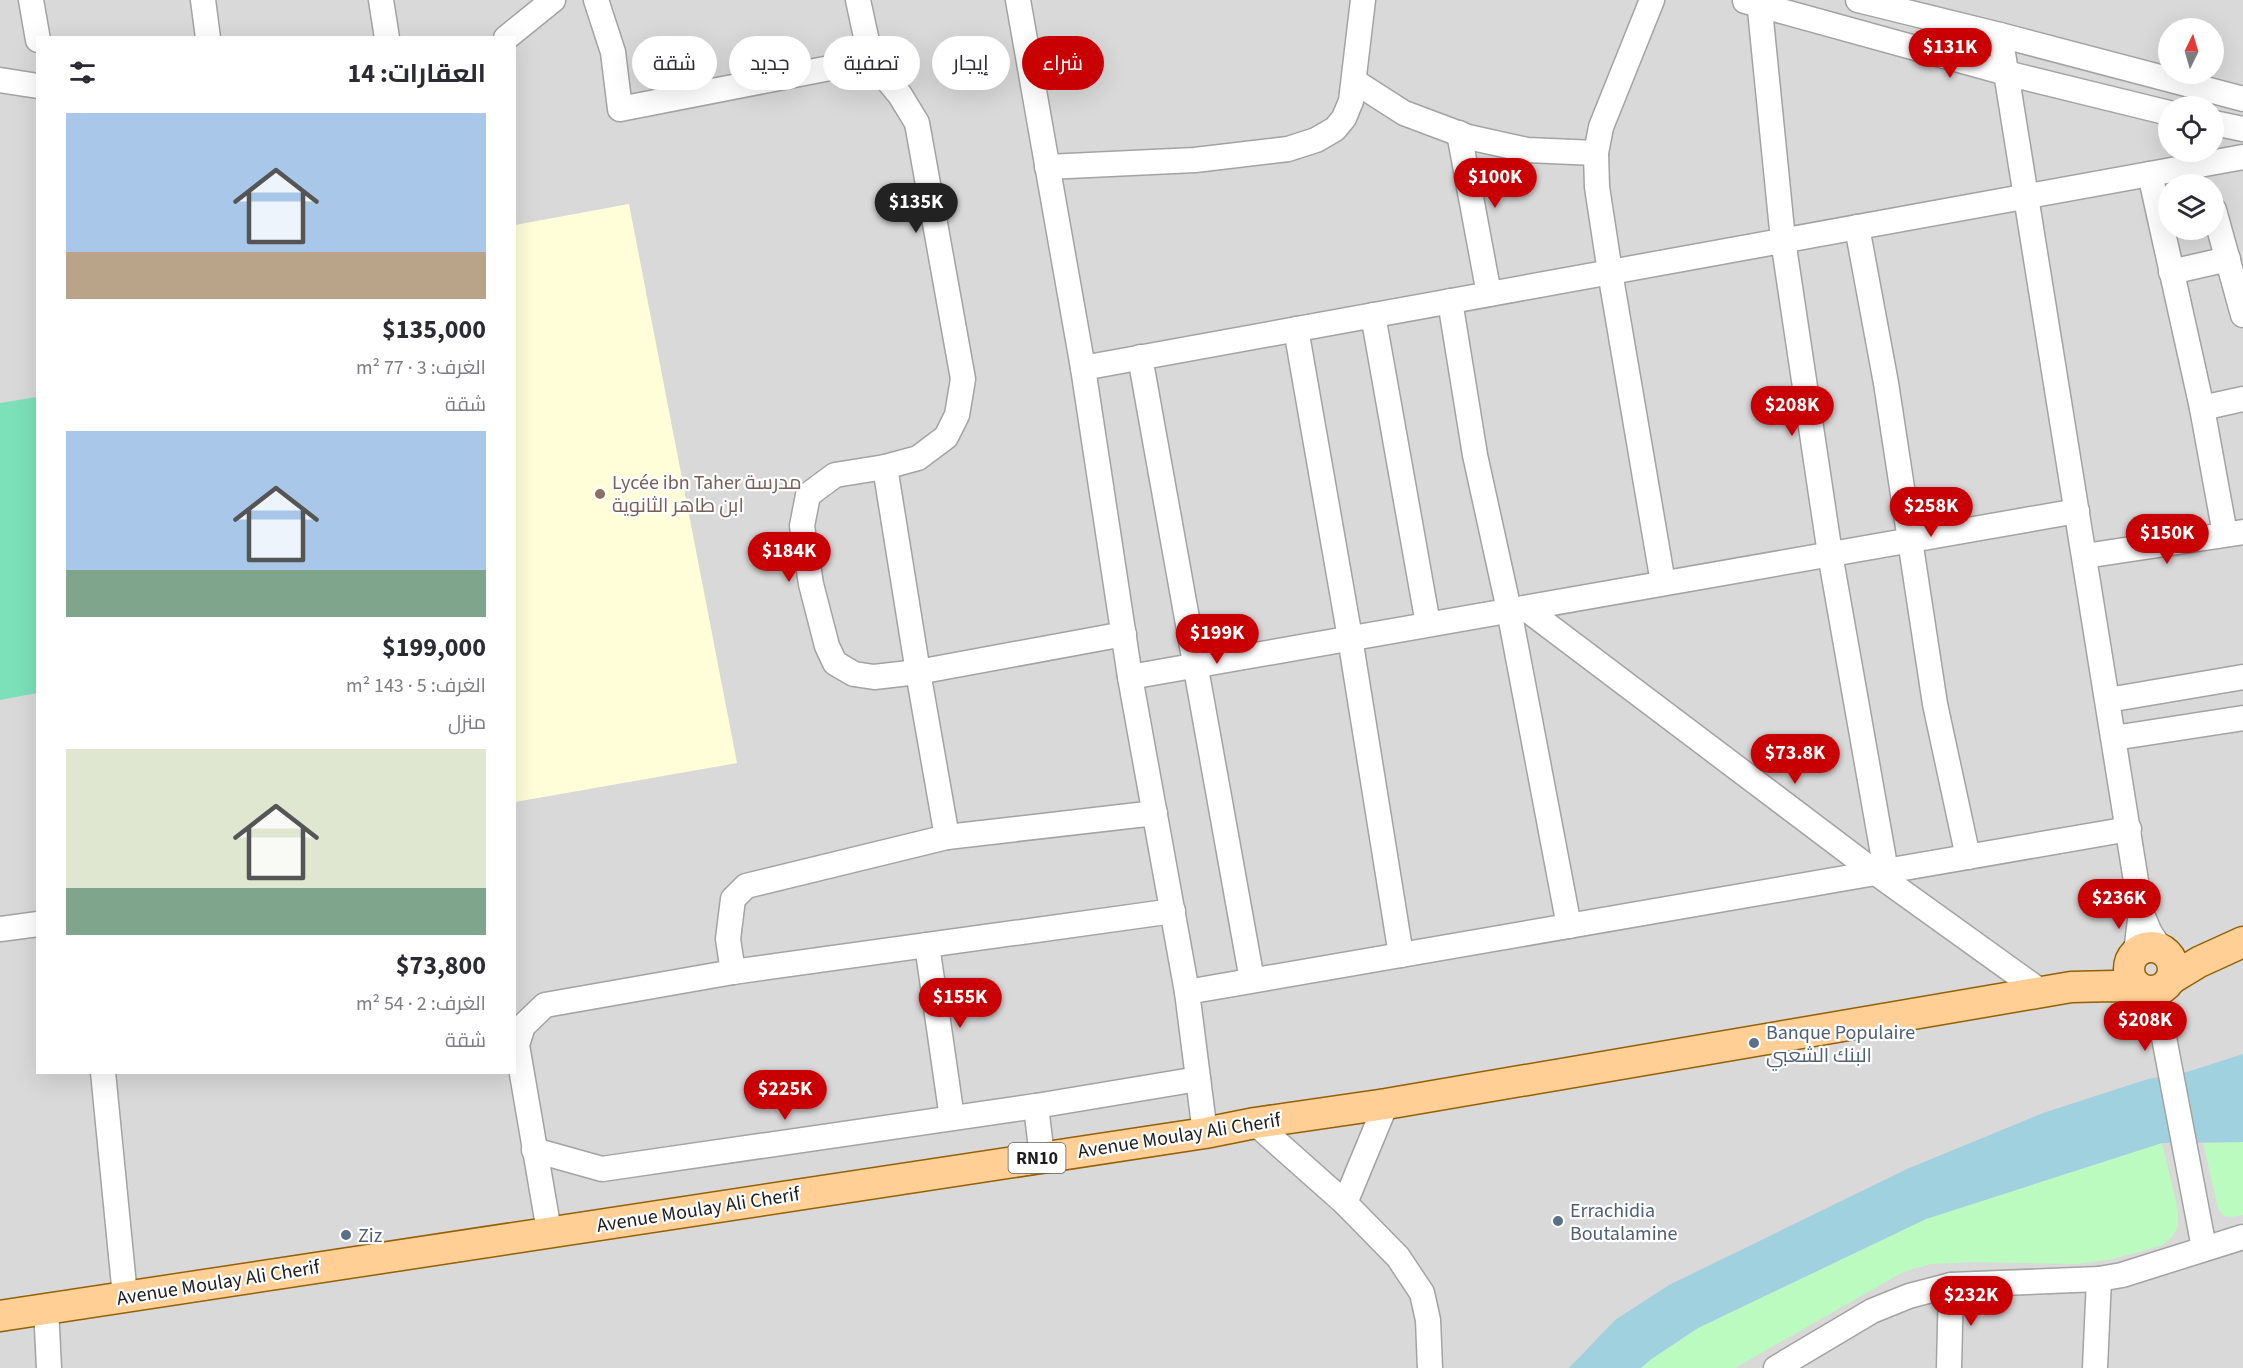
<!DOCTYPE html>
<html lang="ar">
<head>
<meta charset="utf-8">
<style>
  body { margin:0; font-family:"Source Sans 3",Cairo,sans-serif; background:#f2f2f3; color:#2b2b33; direction:rtl; height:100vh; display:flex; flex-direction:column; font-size:22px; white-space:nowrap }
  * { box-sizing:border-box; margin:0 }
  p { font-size:20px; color:#7c7c81 }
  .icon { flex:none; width:33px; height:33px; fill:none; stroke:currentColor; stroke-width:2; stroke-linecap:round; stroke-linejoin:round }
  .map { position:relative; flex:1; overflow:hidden; direction:ltr }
  .details { position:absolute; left:36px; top:36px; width:480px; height:1038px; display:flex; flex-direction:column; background:#fff; border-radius:0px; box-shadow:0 6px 24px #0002; direction:rtl }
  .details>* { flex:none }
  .top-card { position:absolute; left:534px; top:36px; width:570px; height:54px; direction:rtl; display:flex; gap:12px }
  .needle { width:39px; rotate:5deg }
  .buttons { position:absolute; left:2158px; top:18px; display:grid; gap:12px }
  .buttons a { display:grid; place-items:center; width:66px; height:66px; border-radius:50%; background:#fff; box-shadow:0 6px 24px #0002; font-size:30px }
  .price { position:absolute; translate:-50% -51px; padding:0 14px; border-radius:21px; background:#c80004; color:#fff; font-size:20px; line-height:39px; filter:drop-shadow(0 2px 3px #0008) }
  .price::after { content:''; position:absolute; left:50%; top:36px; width:18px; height:14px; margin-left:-9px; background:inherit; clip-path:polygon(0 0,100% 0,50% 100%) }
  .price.selected { background:#222; color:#fff }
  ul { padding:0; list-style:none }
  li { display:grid; align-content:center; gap:12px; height:318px; padding:0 30px }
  li span { display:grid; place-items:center; height:186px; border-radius:0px; color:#555 }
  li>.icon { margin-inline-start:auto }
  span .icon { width:108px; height:108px; fill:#fffc; stroke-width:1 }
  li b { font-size:26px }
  h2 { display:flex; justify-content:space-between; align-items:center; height:72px; padding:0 30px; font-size:26px }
  .chip { padding:0 21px; border-radius:27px; background:#fff; box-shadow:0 6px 24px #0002; font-size:21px; line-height:54px }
  .chip.selected { background:#c80004; color:#fff }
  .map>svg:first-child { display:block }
  .residential { fill:#dad9d9; fill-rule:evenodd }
  .education { fill:#fffed9 }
  .park { fill:#bbfbbf }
  .pitch { fill:#7ce1b8 }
  .water { fill:#a0d1de }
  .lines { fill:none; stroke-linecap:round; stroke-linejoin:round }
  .minor-casing { stroke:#a3a3a3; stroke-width:27 }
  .major-casing { stroke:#946000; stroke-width:33 }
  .minor { stroke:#fff; stroke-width:24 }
  .major { stroke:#ffcf95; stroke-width:30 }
  .education-dot { fill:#8d6e63; stroke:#fff; stroke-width:2 }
  .service-dot { fill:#5c6f8a; stroke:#fff; stroke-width:2 }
  .labels { text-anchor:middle; stroke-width:4.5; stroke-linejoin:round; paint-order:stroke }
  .shield { fill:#fff; stroke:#606060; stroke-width:1.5 }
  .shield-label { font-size:18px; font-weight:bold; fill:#1c1c1c }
  .education-label { font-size:20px; fill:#785e54; stroke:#fff; text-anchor:start }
  .service-label { font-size:20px; fill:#4e5e75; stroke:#fff; text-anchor:start }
  .street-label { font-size:20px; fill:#1c1c1c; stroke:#fff }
</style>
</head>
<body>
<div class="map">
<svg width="2243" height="1368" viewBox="0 0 2243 1368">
  <rect width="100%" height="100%" fill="#eeeae1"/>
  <path class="residential" d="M0,0H2243V1368H0ZM2169,28H2214V74H2169ZM38,38H514V1072H38ZM2169,106H2214V152H2169ZM2169,184H2214V230H2169Z"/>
  <path class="education" d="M629,204L737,763L515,802V225Z"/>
  <g class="park">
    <path d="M2243,1142V1215C2232,1217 2223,1220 2218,1208L2203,1143Z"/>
    <path d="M2162,1143L2178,1210V1226L2173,1236L2163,1245L2113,1259L2077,1264L1974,1262L1931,1264L1903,1272L1735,1368H1641L1650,1360L1698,1328L1926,1219Z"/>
  </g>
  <path class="pitch" d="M37,397V693L0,700V403Z"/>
  <path class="water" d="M2243,1054V1142L2162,1143L1926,1219L1698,1328L1650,1360L1641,1368H1569L1615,1320L1669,1285L1907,1169L2043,1113L2148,1079L2187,1072Z"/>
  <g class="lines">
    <defs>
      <g id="minor">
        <path d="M31,0L38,40"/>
        <path d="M203,0L208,38"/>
        <path d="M381,0L387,38"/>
        <path d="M596,0L613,52L620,109L871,60"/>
        <path d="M858,0L871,60L900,95L917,123L963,379L957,415L946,437L918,458L885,467L835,475L808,495L802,526L811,584L827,646L835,663L854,674L874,677L918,672L1124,634"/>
        <path d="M1018,0L1083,368L1130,677L1187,992L1205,1133"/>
        <path d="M1652,0L1601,127L1596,153L1597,187L1610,272L1663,583"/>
        <path d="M1759,0L1783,240L1830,554L1886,871"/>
        <path d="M1858,0L2000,35L2243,99"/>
        <path d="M1745,1L2006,73L2169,113"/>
        <path d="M2000,35L2141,912L2136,952"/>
        <path d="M506,38L553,0"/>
        <path d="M0,80L38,86"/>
        <path d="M1354,81L1404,113L1468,137L1527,150L1596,153"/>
        <path d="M2214,123L2243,129"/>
        <path d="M1459,133L1489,294"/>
        <path d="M1047,167L1195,160L1288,149L1316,140L1335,129L1344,118L1351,101L1363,0"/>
        <path d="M2150,174L2202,408L2225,534"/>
        <path d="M2214,210L2243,315"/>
        <path d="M1857,227L1886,383L1935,704L1968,857"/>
        <path d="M2171,272L2228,259"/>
        <path d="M1450,301L1475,455L1509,610L1569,926"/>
        <path d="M1373,315L1428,624"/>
        <path d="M1296,329L1350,638L1401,955"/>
        <path d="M1140,357L1252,980"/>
        <path d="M1083,368L2243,157"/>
        <path d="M2202,408L2243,399"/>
        <path d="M885,467L918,672L947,837"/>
        <path d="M2085,556L2243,532"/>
        <path d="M1525,608L1876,873L2043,993"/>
        <path d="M1130,677L2077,511"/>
        <path d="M2108,700L2243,677"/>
        <path d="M2114,738L2243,718"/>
        <path d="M2141,912L2150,933L2160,948"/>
        <path d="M0,929L38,924"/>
        <path d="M927,945L952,1118"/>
        <path d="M733,972L728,939L733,899L746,886L947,837L1155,813"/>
        <path d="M2141,989L2154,1007L2162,1027L2204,1248"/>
        <path d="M1187,992L2129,829"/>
        <path d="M103,1072L125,1296"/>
        <path d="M1255,1123L1345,1203L1398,1257L1422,1293L1428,1320L1430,1368"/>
        <path d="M534,1150L602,1169L1036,1106"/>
        <path d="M1042,1157L1036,1106L1198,1079"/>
        <path d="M1345,1203L1386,1104"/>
        <path d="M549,1231L517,1045L523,1026L545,1005L733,972L1173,911"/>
        <path d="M46,1308L49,1368"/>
        <path d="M1776,1368L1872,1311L1909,1296L1951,1285L2099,1279L2122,1275L2243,1237"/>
        <path d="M1949,1368L1951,1285"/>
        <path d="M2095,1368L2099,1279"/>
      </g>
      <g id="major">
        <circle cx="2151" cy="969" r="22"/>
        <path d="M2171,979L2199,962L2243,942"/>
        <path d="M0,1316L1205,1133L1255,1123L1386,1104L2071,987L2114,986L2139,988"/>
      </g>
    </defs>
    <use href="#minor" class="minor-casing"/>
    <use href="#major" class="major-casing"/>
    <use href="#minor" class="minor"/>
    <use href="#major" class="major"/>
  </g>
  <circle class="education-dot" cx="600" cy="494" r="6"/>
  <g class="service-dot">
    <circle cx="1754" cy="1043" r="6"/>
    <circle cx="1558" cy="1221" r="6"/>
    <circle cx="346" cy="1235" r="6"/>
  </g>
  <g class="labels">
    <rect class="shield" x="1008.5" y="1143" width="57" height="30" rx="4.5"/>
    <g class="shield-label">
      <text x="1037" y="1164">RN10</text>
    </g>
    <g class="education-label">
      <text x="612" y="489">Lycée ibn Taher مدرسة<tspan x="612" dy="23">ابن طاهر الثانوية</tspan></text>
    </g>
    <g class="service-label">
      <text x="1766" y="1039">Banque Populaire<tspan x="1766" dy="23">البنك الشعبي</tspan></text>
      <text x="1570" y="1217">Errachidia<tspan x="1570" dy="23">Boutalamine</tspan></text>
      <text x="358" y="1242">Ziz</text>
    </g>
    <g class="street-label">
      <text transform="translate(1179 1135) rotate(-9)" y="7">Avenue Moulay Ali Cherif</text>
      <text transform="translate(698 1209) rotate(-9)" y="7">Avenue Moulay Ali Cherif</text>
      <text transform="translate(218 1282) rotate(-9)" y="7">Avenue Moulay Ali Cherif</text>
    </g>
  </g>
</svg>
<div class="buttons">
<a><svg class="needle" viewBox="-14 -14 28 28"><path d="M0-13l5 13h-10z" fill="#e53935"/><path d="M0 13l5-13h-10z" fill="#7c7c81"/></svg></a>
<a><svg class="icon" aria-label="locate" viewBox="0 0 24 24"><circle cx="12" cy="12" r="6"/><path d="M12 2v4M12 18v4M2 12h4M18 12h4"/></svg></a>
<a><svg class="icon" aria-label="layers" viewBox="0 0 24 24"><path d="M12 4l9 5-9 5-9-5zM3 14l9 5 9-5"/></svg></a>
</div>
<b class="price" style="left:1950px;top:79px">$131K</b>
<b class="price" style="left:1495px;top:209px">$100K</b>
<b class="price selected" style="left:916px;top:234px">$135K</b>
<b class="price" style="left:1792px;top:437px">$208K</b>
<b class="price" style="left:1931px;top:538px">$258K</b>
<b class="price" style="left:2167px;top:565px">$150K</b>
<b class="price" style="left:789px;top:583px">$184K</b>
<b class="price" style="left:1217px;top:665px">$199K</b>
<b class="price" style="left:1795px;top:785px">$73.8K</b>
<b class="price" style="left:2119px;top:930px">$236K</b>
<b class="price" style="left:960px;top:1029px">$155K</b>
<b class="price" style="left:2145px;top:1052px">$208K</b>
<b class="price" style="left:785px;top:1121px">$225K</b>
<b class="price" style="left:1971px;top:1327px">$232K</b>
<div class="top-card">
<a class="chip selected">شراء</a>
<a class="chip">إيجار</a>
<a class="chip">تصفية</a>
<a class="chip">جديد</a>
<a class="chip">شقة</a>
</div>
<section class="details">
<h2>العقارات: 14<svg class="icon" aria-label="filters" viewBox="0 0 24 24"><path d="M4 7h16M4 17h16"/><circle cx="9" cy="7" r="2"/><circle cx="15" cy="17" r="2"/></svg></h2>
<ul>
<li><span style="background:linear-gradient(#a9c7e8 75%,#b9a48a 0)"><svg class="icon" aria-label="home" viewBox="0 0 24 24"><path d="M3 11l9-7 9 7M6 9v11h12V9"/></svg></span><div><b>$135,000</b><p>الغرف: 3 · 77 m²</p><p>شقة</p></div></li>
<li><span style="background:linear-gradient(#a9c7e8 75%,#7fa58c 0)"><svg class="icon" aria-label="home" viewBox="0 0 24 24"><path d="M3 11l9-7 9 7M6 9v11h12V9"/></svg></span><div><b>$199,000</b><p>الغرف: 5 · 143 m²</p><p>منزل</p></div></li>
<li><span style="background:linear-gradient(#dfe7d0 75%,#7fa58c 0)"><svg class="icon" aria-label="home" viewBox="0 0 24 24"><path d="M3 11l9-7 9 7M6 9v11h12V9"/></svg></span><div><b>$73,800</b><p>الغرف: 2 · 54 m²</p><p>شقة</p></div></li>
</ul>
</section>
</div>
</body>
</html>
